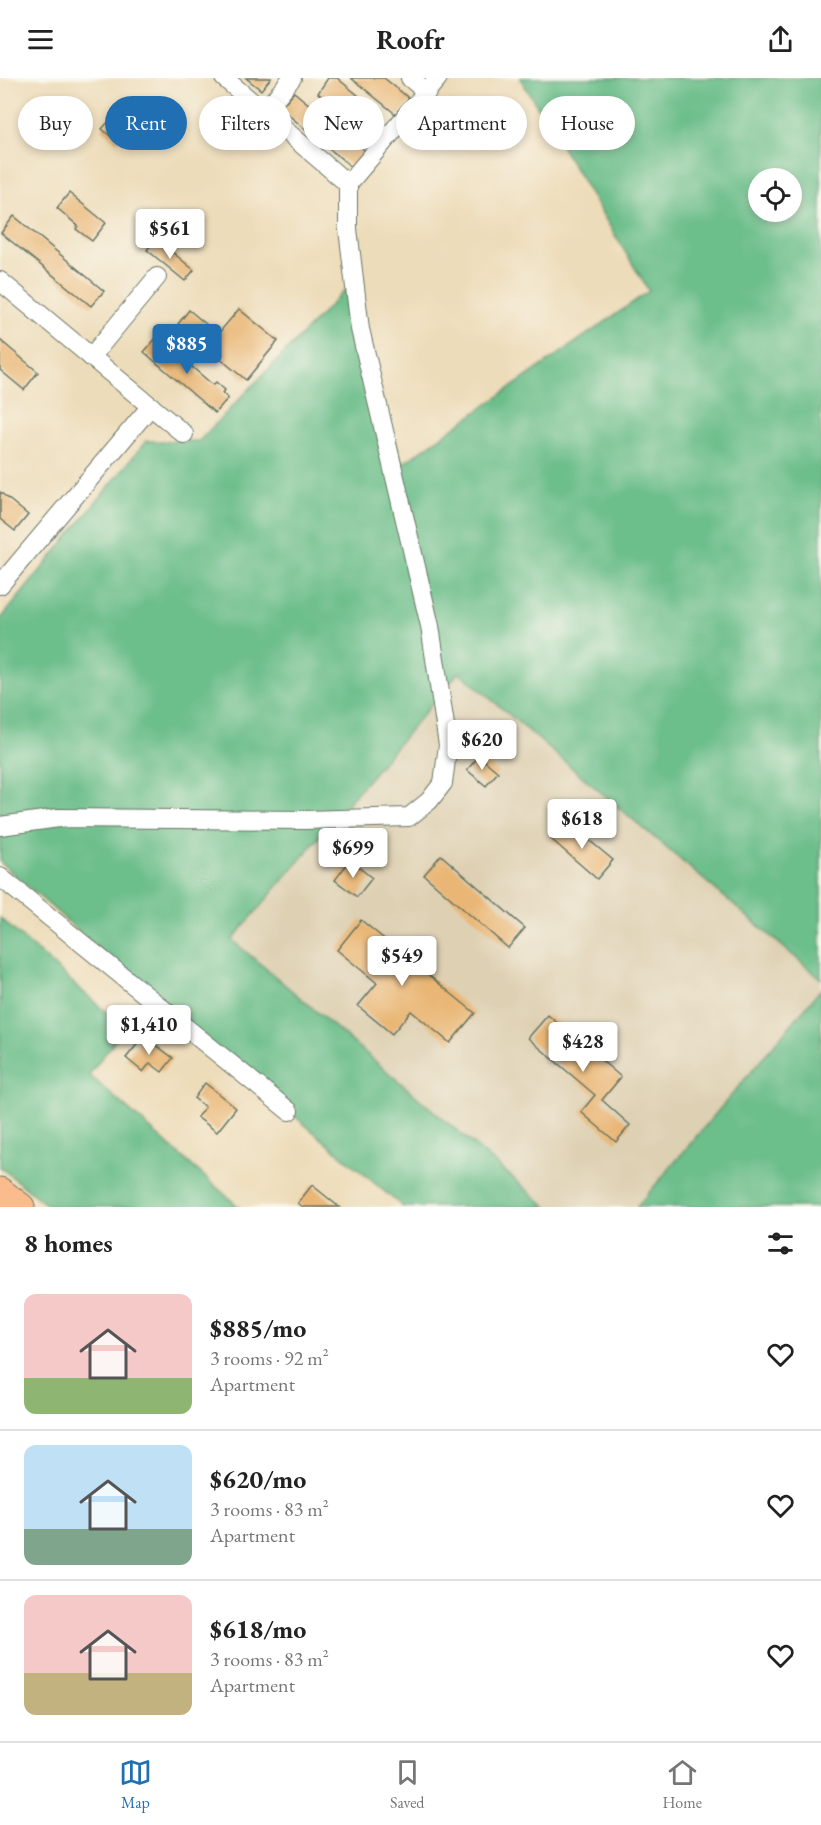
<!DOCTYPE html>
<html lang="en">
<head>
<meta charset="utf-8">
<style>
  body { margin:0; font-family:"EB Garamond",serif; background:#f6f6f6; color:#222; height:100vh; display:flex; flex-direction:column; font-size:22px; white-space:nowrap }
  * { box-sizing:border-box; margin:0 }
  p { font-size:20px; color:#767676 }
  .icon { flex:none; width:33px; height:33px; fill:none; stroke:currentColor; stroke-width:2; stroke-linecap:round; stroke-linejoin:round }
  .map { position:relative; height:1129px; overflow:hidden }
  .side { display:flex; flex-direction:column; background:#fff; flex:1 }
  .side>* { flex:none }
  .top-card { position:absolute; left:18px; top:18px; width:786px; height:54px; display:flex; gap:12px }
  .tools { position:absolute; left:748px; top:90px; display:grid; gap:12px }
  .tools a { display:grid; place-items:center; width:54px; height:54px; border-radius:50%; background:#fff; box-shadow:0 3px 9px #0003; font-size:30px }
  .price { position:absolute; translate:-50% -51px; padding:0 14px; border-radius:6px; background:#fff; color:#222; font-size:20px; line-height:39px; filter:drop-shadow(0 2px 3px #0008) }
  .price::after { content:''; position:absolute; left:50%; top:36px; width:18px; height:14px; margin-left:-9px; background:inherit; clip-path:polygon(0 0,100% 0,50% 100%) }
  .price.active { background:#1f6fb2; color:#fff }
  ul { padding:0; list-style:none }
  li { display:flex; align-items:center; gap:18px; height:150px; padding:0 24px }
  li+li { border-top:2px solid #e0e0e0 }
  li span { display:grid; place-items:center; flex:none; width:168px; height:120px; border-radius:12px; color:#555 }
  li>.icon { margin-inline-start:auto }
  span .icon { width:72px; height:72px; fill:#fffc; stroke-width:1 }
  li b { font-size:26px }
  h2 { display:flex; justify-content:space-between; align-items:center; height:72px; padding:0 24px; font-size:26px }
  .tag { padding:0 21px; border-radius:27px; background:#fff; box-shadow:0 3px 9px #0003; font-size:21px; line-height:54px }
  .tag.active { background:#1f6fb2; color:#fff }
  header { display:flex; justify-content:space-between; align-items:center; height:78px; padding:0 24px; background:#fff; font-size:27px; font-weight:700 }
  .tabs { display:flex; justify-content:space-around; align-items:center; height:84px; border-top:2px solid #e0e0e0; background:#fff; font-size:16px; color:#767676 }
  .tabs a { display:grid; justify-items:center; gap:3px }
  .tabs .active { color:#1f6fb2 }
  .map>svg:first-child { display:block }
  .built { fill:#ded0b2 }
  .forest { fill:#6cbe8a; stroke:#467e5f; stroke-width:1.5; fill-rule:evenodd }
  .building { fill:#e9b674 }
  .lines { fill:none; stroke-linecap:round; stroke-linejoin:round }
  .minor-casing { stroke:#677563; stroke-width:20 }
  .highway-casing { stroke:#677563; stroke-width:29 }
  .minor { stroke:#fff; stroke-width:18 }
  .highway { stroke:#fbbb8c; stroke-width:27 }
</style>
</head>
<body>
<header><svg class="icon" aria-label="menu" viewBox="0 0 24 24"><path d="M4 6h16M4 12h16M4 18h16"/></svg>Roofr<svg class="icon" aria-label="share" viewBox="0 0 24 24"><path d="M12 15V3M7 8l5-5 5 5M5 13v7h14v-7"/></svg></header>
<div class="map">
<svg width="821" height="1129" viewBox="0 0 821 1129">
  <rect width="100%" height="100%" fill="#fbf7ec"/>
  <filter id="ink" filterUnits="userSpaceOnUse"><feTurbulence type="fractalNoise" baseFrequency=".0167" numOctaves="2"/><feDisplacementMap in="SourceGraphic" scale="12" xChannelSelector="R" yChannelSelector="G"/><feConvolveMatrix kernelMatrix="1 2 1 2 8 2 1 2 1" color-interpolation-filters="sRGB"/></filter>
  <filter id="wash" filterUnits="userSpaceOnUse"><feTurbulence type="fractalNoise" baseFrequency=".008" numOctaves="4" result="noise"/><feDisplacementMap in="SourceGraphic" scale="24" xChannelSelector="R" yChannelSelector="G"/><feGaussianBlur stdDeviation="1.35" result="paint"/><feColorMatrix in="noise" values="0 0 0 0 0 0 0 0 0 0 0 0 0 0 0 0 0 1.4 0 .05"/><feComposite in="paint" operator="in"/></filter>
  <g filter="url(#wash)">
    <rect width="100%" height="100%" fill="#eddcb9"/>
    <path class="built" d="M459,594L821,901V911L637,1129H547L232,862Z"/>
    <g class="forest">
      <path d="M520,0H821V901L459,594L232,862L547,1129H403L171,934L0,784V542L146,363H199L346,211L402,386L649,213ZM759,100H792V134H759Z"/>
      <path d="M0,840L124,950L89,997L239,1129H49L0,1089Z"/>
      <path d="M821,911V1129H637Z"/>
    </g>
    <g id="blocks">
      <g class="building">
        <path d="M246,0H271L261,12Z"/>
        <path d="M328,0H337L382,37L372,49L351,32L346,39L318,15Z"/>
        <path d="M351,0H384L411,22L398,38Z"/>
        <path d="M294,14L368,75L354,91L280,30Z"/>
        <path d="M124,26L139,39L117,64L102,51Z"/>
        <path d="M69,115L106,145L92,163L76,151L78,148L57,130Z"/>
        <path d="M14,138L104,213L91,228L1,155Z"/>
        <path d="M156,161L194,192L185,203L147,172Z"/>
        <path d="M239,231L278,263L246,302L178,246L189,232L218,256Z"/>
        <path d="M157,259L213,307L216,304L225,312L222,315L228,320L215,335L144,274Z"/>
        <path d="M0,262L38,294L24,312L0,292Z"/>
        <path d="M0,414L28,437L15,453L0,441Z"/>
        <path d="M479,678L498,694L486,708L467,692Z"/>
        <path d="M566,743L613,782L597,801L551,761Z"/>
        <path d="M441,777L525,850L508,870L424,797Z"/>
        <path d="M350,782L372,800L357,819L335,802Z"/>
        <path d="M361,842L475,935L450,965L411,933L392,956L358,928L377,905L337,872Z"/>
        <path d="M548,937L621,999L602,1022L630,1047L616,1064L581,1034L595,1017L528,960Z"/>
        <path d="M144,958L173,980L162,994L150,985L143,994L126,980Z"/>
        <path d="M205,1005L236,1030L217,1054L197,1039L205,1029L194,1020Z"/>
        <path d="M312,1107L339,1129H303L298,1125Z"/>
      </g>
    </g>
  </g>
  <g filter="url(#ink)">
    <use href="#blocks" fill-opacity="0" stroke="#677563" stroke-width="1.5"/>
    <g class="lines">
      <defs>
        <g id="minor">
          <path d="M224,0L348,106"/>
          <path d="M410,0L427,14"/>
          <path d="M264,34L292,0"/>
          <path d="M0,203L184,356"/>
          <path d="M91,279L157,199"/>
          <path d="M0,507L151,328"/>
          <path d="M0,748L59,740L305,742L409,739L429,723L443,705L448,667L430,548L360,251L348,151V106L438,0"/>
          <path d="M0,799L289,1033"/>
        </g>
        <path id="highway" d="M0,1113L21,1129"/>
      </defs>
      <use href="#minor" class="minor-casing"/>
      <use href="#highway" class="highway-casing"/>
      <use href="#minor" class="minor"/>
      <use href="#highway" class="highway"/>
    </g>
  </g>
</svg>
<div class="tools">
<a><svg class="icon" aria-label="locate" viewBox="0 0 24 24"><circle cx="12" cy="12" r="6"/><path d="M12 2v4M12 18v4M2 12h4M18 12h4"/></svg></a>
</div>
<b class="price" style="left:170px;top:182px">$561</b>
<b class="price active" style="left:187px;top:297px">$885</b>
<b class="price" style="left:482px;top:693px">$620</b>
<b class="price" style="left:582px;top:772px">$618</b>
<b class="price" style="left:353px;top:801px">$699</b>
<b class="price" style="left:402px;top:909px">$549</b>
<b class="price" style="left:149px;top:978px">$1,410</b>
<b class="price" style="left:583px;top:995px">$428</b>
<div class="top-card">
<a class="tag">Buy</a>
<a class="tag active">Rent</a>
<a class="tag">Filters</a>
<a class="tag">New</a>
<a class="tag">Apartment</a>
<a class="tag">House</a>
</div>
</div>
<section class="side">
<h2>8 homes<svg class="icon" aria-label="filters" viewBox="0 0 24 24"><path d="M4 7h16M4 17h16"/><circle cx="9" cy="7" r="2"/><circle cx="15" cy="17" r="2"/></svg></h2>
<ul>
<li><span style="background:linear-gradient(#f6c9c9 70%,#8fb573 0)"><svg class="icon" aria-label="home" viewBox="0 0 24 24"><path d="M3 11l9-7 9 7M6 9v11h12V9"/></svg></span><div><b>$885/mo</b><p>3 rooms · 92 m²</p><p>Apartment</p></div><svg class="icon" aria-label="heart" viewBox="0 0 24 24"><path d="M12 20l-8-8c-3-5 5-10 8-4 3-6 11-1 8 4z"/></svg></li>
<li><span style="background:linear-gradient(#bfe0f5 70%,#7fa58c 0)"><svg class="icon" aria-label="home" viewBox="0 0 24 24"><path d="M3 11l9-7 9 7M6 9v11h12V9"/></svg></span><div><b>$620/mo</b><p>3 rooms · 83 m²</p><p>Apartment</p></div><svg class="icon" aria-label="heart" viewBox="0 0 24 24"><path d="M12 20l-8-8c-3-5 5-10 8-4 3-6 11-1 8 4z"/></svg></li>
<li><span style="background:linear-gradient(#f6c9c9 65%,#c2b280 0)"><svg class="icon" aria-label="home" viewBox="0 0 24 24"><path d="M3 11l9-7 9 7M6 9v11h12V9"/></svg></span><div><b>$618/mo</b><p>3 rooms · 83 m²</p><p>Apartment</p></div><svg class="icon" aria-label="heart" viewBox="0 0 24 24"><path d="M12 20l-8-8c-3-5 5-10 8-4 3-6 11-1 8 4z"/></svg></li>
</ul>
</section>
<nav class="tabs">
<a class="active"><svg class="icon" aria-label="map" viewBox="0 0 24 24"><path d="M3 6l6-2 6 2 6-2v14l-6 2-6-2-6 2zM9 4v14M15 6v14"/></svg>Map</a>
<a><svg class="icon" aria-label="saved" viewBox="0 0 24 24"><path d="M7 4h10v16l-5-4-5 4z"/></svg>Saved</a>
<a><svg class="icon" aria-label="home" viewBox="0 0 24 24"><path d="M3 11l9-7 9 7M6 9v11h12V9"/></svg>Home</a>
</nav>
</body>
</html>
